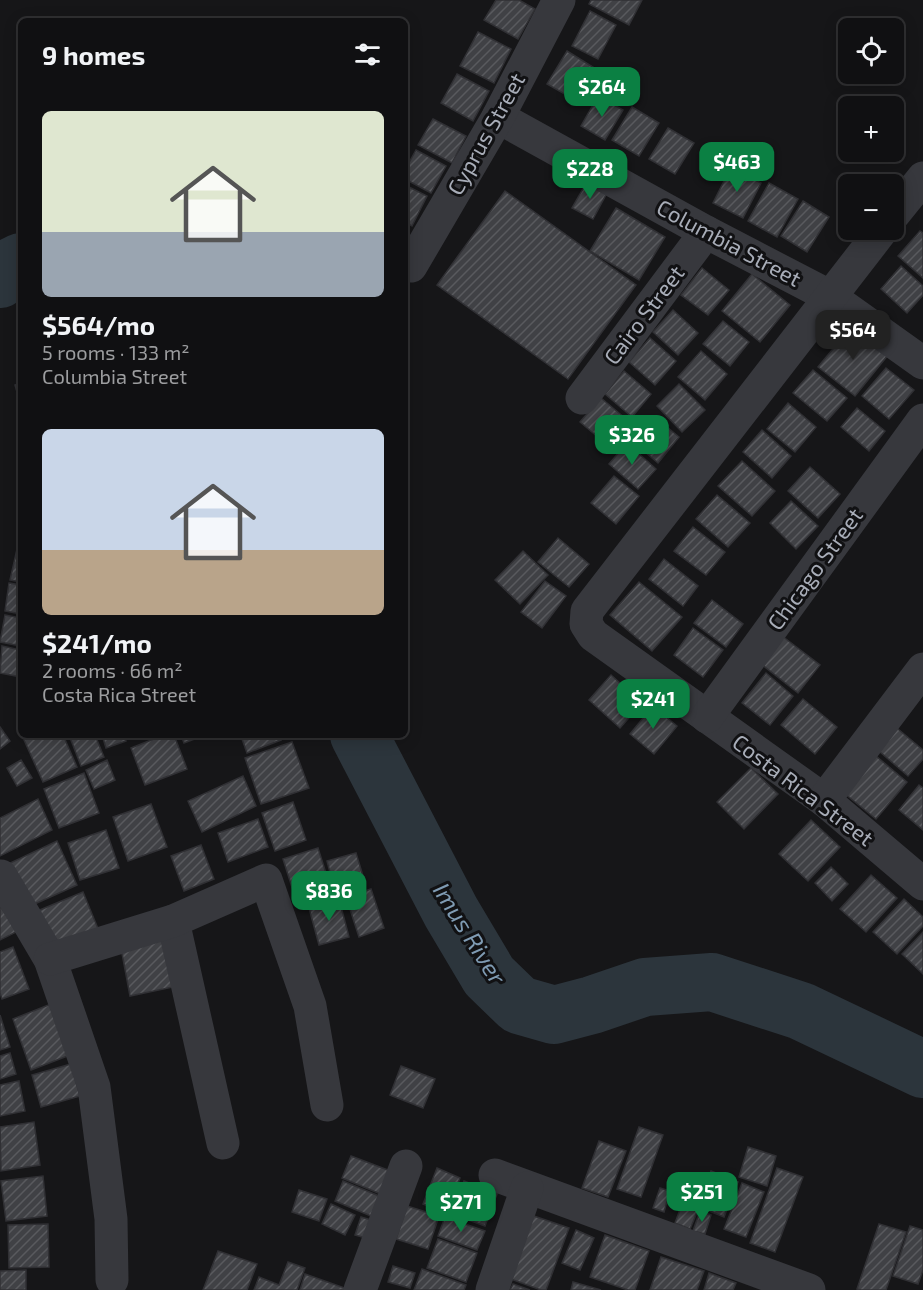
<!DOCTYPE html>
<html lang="en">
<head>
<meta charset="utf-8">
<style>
  body { margin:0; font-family:"Exo 2",sans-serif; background:#1e1e20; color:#f1f3f6; height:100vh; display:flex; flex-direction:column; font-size:22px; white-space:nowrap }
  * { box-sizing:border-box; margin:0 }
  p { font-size:20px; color:#9c9d9f }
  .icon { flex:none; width:33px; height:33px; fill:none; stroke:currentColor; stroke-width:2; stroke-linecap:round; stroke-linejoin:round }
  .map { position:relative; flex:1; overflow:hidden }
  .drawer { position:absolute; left:18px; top:18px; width:390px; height:720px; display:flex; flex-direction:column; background:#101012; border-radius:9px; box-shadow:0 3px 15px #0003,0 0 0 2px #303032 }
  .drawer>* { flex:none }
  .controls { position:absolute; left:838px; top:18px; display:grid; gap:12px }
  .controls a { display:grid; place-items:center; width:66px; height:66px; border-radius:9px; background:#101012; box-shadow:0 3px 15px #0003,0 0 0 2px #303032; font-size:30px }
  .price { position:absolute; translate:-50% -51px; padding:0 14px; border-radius:12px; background:#0b8043; color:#fff; font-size:20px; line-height:39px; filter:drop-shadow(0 2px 3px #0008) }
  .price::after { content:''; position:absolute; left:50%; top:36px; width:18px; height:14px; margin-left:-9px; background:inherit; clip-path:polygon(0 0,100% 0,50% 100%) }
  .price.active { background:#222; color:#fff }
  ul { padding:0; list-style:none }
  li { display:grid; align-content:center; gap:12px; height:318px; padding:0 24px }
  li span { display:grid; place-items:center; height:186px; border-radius:9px; color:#555 }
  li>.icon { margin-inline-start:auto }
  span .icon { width:108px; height:108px; fill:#fffc; stroke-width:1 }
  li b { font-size:26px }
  h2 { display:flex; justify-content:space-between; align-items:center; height:72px; padding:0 24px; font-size:26px }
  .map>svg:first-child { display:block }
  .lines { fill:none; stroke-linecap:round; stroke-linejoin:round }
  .river { stroke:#2c353c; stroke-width:58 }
  .building { fill:url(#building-hatch); stroke:#303034; stroke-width:1.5 }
  .minor { stroke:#37383d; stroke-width:33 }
  .labels { text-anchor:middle; stroke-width:6; stroke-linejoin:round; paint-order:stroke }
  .street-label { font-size:22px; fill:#a8adb8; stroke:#111113 }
  .water-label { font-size:24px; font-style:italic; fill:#7f9bb3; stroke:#111113 }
</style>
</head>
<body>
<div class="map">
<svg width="923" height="1290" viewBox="0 0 923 1290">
  <defs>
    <pattern id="building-hatch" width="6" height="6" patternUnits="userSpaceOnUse" patternTransform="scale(1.5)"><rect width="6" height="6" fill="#404145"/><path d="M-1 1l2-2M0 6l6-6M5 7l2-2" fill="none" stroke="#595a5e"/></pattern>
  </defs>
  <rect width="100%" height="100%" fill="#161618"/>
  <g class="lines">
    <g class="river">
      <path d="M0,279L11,267L21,262"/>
      <path d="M359,735L451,912L489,976L519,1005L554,1015L592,1005L645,987L712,982L801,1011L923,1069"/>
    </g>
  </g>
  <g class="building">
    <path d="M496,0H519L535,9L518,39L484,20Z"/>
    <path d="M591,0H642L629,25L589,4Z"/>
    <path d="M590,11L616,25L598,59L572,46Z"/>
    <path d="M478,32L511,49L494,83L460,66Z"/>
    <path d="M567,51L596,69L577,101L547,84Z"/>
    <path d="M457,74L489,91L473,121L441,103Z"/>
    <path d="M598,96L623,110L605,140L581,126Z"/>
    <path d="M632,107L659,123L639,156L612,140Z"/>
    <path d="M433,119L466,136L452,163L418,145Z"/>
    <path d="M668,128L694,143L675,174L649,159Z"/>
    <path d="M416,150L446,166L431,193L405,179V170Z"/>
    <path d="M731,167L761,183L743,218L713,203Z"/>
    <path d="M588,180L608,191L593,219L572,208Z"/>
    <path d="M769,183L798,199L777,237L748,221Z"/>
    <path d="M405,185L427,196L412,226L405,222Z"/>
    <path d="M505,191L636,285L568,379L437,285Z"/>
    <path d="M803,201L829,217L807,252L781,236Z"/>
    <path d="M616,208L665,237L639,280L590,251Z"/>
    <path d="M920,231L923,233V278L898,256Z"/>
    <path d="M901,266L923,286V295L907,313L881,289Z"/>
    <path d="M702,268L729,290L708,315L681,295Z"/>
    <path d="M752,274L790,305L760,342L722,311Z"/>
    <path d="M673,310L698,333L678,355L653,332Z"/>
    <path d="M723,321L749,342L730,366L703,344Z"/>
    <path d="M852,326L888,355L855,396L818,367Z"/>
    <path d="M650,338L676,361L655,385L629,362Z"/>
    <path d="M701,351L727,374L705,400L678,377Z"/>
    <path d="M886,368L914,390L889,419L862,396Z"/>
    <path d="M813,370L847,398L827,421L793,393Z"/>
    <path d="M624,371L651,394L632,417L605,394Z"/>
    <path d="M21,383V406L15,385Z"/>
    <path d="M679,384L705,410L682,432L657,406Z"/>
    <path d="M601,398L632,424L611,448L580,422Z"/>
    <path d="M788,403L816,427L795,452L767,429Z"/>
    <path d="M857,408L885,431L869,451L841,427Z"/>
    <path d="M655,417L679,437L658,463L633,442Z"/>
    <path d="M762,430L791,456L772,478L743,452Z"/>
    <path d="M627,443L656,469L638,489L609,464Z"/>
    <path d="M742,461L775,491L752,516L718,486Z"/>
    <path d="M810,467L840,494L818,518L788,491Z"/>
    <path d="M614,476L639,496L616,524L591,503Z"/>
    <path d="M717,495L750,523L728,547L696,519Z"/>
    <path d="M791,501L818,526L796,549L770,523Z"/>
    <path d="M693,527L725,552L706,575L674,551Z"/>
    <path d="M558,538L589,564L569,587L538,562Z"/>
    <path d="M17,549H21V582L10,580Z"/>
    <path d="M523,551L548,575L520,604L495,580Z"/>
    <path d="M664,559L698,586L683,606L649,579Z"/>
    <path d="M545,581L566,596L542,628L521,612Z"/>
    <path d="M639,582L682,617L652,651L610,615Z"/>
    <path d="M9,583L21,585V614L5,611Z"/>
    <path d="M712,600L743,624L726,647L694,623Z"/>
    <path d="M5,615L21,618V646L0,642Z"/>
    <path d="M693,628L723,650L703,677L674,655Z"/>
    <path d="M782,636L820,665L798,693L761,664Z"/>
    <path d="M2,646L21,650V677L0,673Z"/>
    <path d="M766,673L793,696L770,725L742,703Z"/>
    <path d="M611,675L642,703L620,728L589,700Z"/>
    <path d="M803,699L837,727L815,754L781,725Z"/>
    <path d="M653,706L677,726L654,754L630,734Z"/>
    <path d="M892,724L923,750V759L908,776L873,746Z"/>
    <path d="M0,727L10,741L0,749Z"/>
    <path d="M37,735H63L77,767L43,782L24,740Z"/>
    <path d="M69,735H95L104,757L81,766Z"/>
    <path d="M102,735H124L126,741L106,748Z"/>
    <path d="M164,735H174L187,769L145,785L131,748Z"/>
    <path d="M181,735H205L184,743Z"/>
    <path d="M243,735H278L281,740L247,753L241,736Z"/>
    <path d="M292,742L309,788L261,804L245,758Z"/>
    <path d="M870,751L907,782L876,819L839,789Z"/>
    <path d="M21,760L32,778L17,786L7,768Z"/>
    <path d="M107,760L115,780L94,789L86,770Z"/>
    <path d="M751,768L778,794L744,829L717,802Z"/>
    <path d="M84,773L99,813L59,828L44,789Z"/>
    <path d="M243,776L256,806L202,832L188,801Z"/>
    <path d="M919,785L923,788V830L899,810Z"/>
    <path d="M38,799L52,830L0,856V818Z"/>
    <path d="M293,802L306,840L275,851L262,813Z"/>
    <path d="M151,804L167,847L128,861L113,817Z"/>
    <path d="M258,819L268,847L228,862L218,833Z"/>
    <path d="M811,820L840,847L808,881L779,854Z"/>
    <path d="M106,830L119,868L80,880L68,843Z"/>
    <path d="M57,841L77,885L28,907L8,864Z"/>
    <path d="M201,845L214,879L184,891L171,856Z"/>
    <path d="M318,848L331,889L296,900L283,859Z"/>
    <path d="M356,853L363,876L333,884L327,861Z"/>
    <path d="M831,867L848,884L832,901L815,883Z"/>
    <path d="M871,875L897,898L866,932L840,909Z"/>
    <path d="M371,889L384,928L359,937L346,897Z"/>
    <path d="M83,892L99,931L51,951L35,912Z"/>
    <path d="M339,899L349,937L319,945L309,908Z"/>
    <path d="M904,899L923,917V926L897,954L873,932Z"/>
    <path d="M0,906L18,931L0,940Z"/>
    <path d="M923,932V974L902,954Z"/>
    <path d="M163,939L173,987L130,996L121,948Z"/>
    <path d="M13,947L29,989L2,999L0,993V952Z"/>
    <path d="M51,1004L70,1055L31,1070L13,1019Z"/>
    <path d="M0,1015L10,1047L0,1050Z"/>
    <path d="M10,1053L16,1074L0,1079V1056Z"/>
    <path d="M71,1064L80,1096L41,1107L32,1075Z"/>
    <path d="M401,1066L435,1079L423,1108L390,1095Z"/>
    <path d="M19,1081L25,1111L0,1116V1085Z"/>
    <path d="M34,1122L40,1165L1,1171L0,1127Z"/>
    <path d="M639,1127L663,1135L641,1197L617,1189Z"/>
    <path d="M599,1141L626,1151L608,1197L582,1188Z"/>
    <path d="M748,1147L776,1156L767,1186L739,1177Z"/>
    <path d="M351,1156L393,1172L383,1195L342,1178Z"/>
    <path d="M437,1168L460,1178L447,1213L423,1204Z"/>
    <path d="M777,1168L803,1177L775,1252L750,1243Z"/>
    <path d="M711,1171L738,1182L724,1217L697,1206Z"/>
    <path d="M43,1176L47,1216L6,1221L1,1181Z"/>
    <path d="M343,1181L379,1196L371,1216L335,1201Z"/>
    <path d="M464,1181L497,1194L485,1226L452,1214Z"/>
    <path d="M742,1183L764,1192L746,1237L724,1229Z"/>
    <path d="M660,1188L670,1191L664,1212L653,1208Z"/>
    <path d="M299,1190L327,1199L319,1221L292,1212Z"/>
    <path d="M331,1204L355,1215L345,1235L322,1224Z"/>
    <path d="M682,1204L698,1210L690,1229L675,1223Z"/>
    <path d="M407,1206L439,1216L428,1249L396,1239Z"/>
    <path d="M700,1211L711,1215L705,1234L693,1231Z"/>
    <path d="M531,1215L569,1228L546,1290H541L508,1278Z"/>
    <path d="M361,1217L378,1222L373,1240L355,1235Z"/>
    <path d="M445,1217L485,1231L477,1250L438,1236Z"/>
    <path d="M48,1224L49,1267L9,1268L8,1225Z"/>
    <path d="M879,1224L906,1232L886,1290H861L857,1289Z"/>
    <path d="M910,1226L923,1230V1270L918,1284L893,1276Z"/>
    <path d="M576,1230L594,1238L580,1270L562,1263Z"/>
    <path d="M605,1235L649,1251L635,1290H628L590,1277Z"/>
    <path d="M438,1239L477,1253L466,1282L427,1268Z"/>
    <path d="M218,1251L257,1264L247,1290H203Z"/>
    <path d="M661,1257L704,1271L697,1290H650Z"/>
    <path d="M288,1262L305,1268L297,1290H254L259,1277L279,1285Z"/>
    <path d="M393,1266L415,1273L410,1288L388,1282Z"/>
    <path d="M422,1269L466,1285L464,1290H414Z"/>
    <path d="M26,1270V1290H0V1271Z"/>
    <path d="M709,1273L736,1283L733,1290H704Z"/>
    <path d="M305,1274L350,1290H300Z"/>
    <path d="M573,1282L601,1290H571Z"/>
    <path d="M513,1284L530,1290H510Z"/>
  </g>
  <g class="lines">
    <g class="minor">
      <path d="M498,117L706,232L829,296L923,363"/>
      <path d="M894,214L923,178"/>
      <path d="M882,230L587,611L586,624L593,635L824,800L923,884"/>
      <path d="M411,266L498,117L559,0"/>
      <path d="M582,398L706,232"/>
      <path d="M707,717L923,420"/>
      <path d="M824,800L923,669"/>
      <path d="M0,877L1,876L50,959L94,1087L111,1219L112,1280"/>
      <path d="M173,921L223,1143"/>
      <path d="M50,959L173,921L266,880L310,1006L327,1105"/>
      <path d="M495,1175L809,1290"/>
      <path d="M360,1290L406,1166"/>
      <path d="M492,1290L527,1188"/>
    </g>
  </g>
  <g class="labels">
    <g class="street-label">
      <text transform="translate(486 134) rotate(-61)" y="8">Cyprus Street</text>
      <text transform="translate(729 243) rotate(28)" y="8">Columbia Street</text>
      <text transform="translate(644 315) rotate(-53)" y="8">Cairo Street</text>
      <text transform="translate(815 569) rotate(-54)" y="8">Chicago Street</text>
      <text transform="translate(803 790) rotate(37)" y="8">Costa Rica Street</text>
    </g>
    <g class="water-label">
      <text transform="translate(469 934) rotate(58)" y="8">Imus River</text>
    </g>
  </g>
</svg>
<div class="controls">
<a><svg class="icon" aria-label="locate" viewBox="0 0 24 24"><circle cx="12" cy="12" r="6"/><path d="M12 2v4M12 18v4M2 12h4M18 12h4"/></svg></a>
<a>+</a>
<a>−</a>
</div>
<b class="price" style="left:602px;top:118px">$264</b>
<b class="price" style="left:737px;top:193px">$463</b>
<b class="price" style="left:590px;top:200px">$228</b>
<b class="price active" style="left:853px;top:361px">$564</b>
<b class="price" style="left:632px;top:466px">$326</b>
<b class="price" style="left:653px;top:730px">$241</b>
<b class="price" style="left:329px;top:922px">$836</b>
<b class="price" style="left:702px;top:1223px">$251</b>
<b class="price" style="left:461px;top:1233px">$271</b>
<section class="drawer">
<h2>9 homes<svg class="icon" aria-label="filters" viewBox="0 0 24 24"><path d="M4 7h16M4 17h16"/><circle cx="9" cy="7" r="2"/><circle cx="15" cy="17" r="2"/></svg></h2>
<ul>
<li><span style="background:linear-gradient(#dfe7d0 65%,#9aa5b1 0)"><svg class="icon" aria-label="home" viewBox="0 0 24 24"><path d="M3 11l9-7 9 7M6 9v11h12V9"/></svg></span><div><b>$564/mo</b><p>5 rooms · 133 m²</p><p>Columbia Street</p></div></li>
<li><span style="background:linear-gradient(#c9d6e8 65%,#b9a48a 0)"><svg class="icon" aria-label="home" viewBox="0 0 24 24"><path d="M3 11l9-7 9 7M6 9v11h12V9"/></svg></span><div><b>$241/mo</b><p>2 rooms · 66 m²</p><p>Costa Rica Street</p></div></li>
</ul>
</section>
</div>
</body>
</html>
